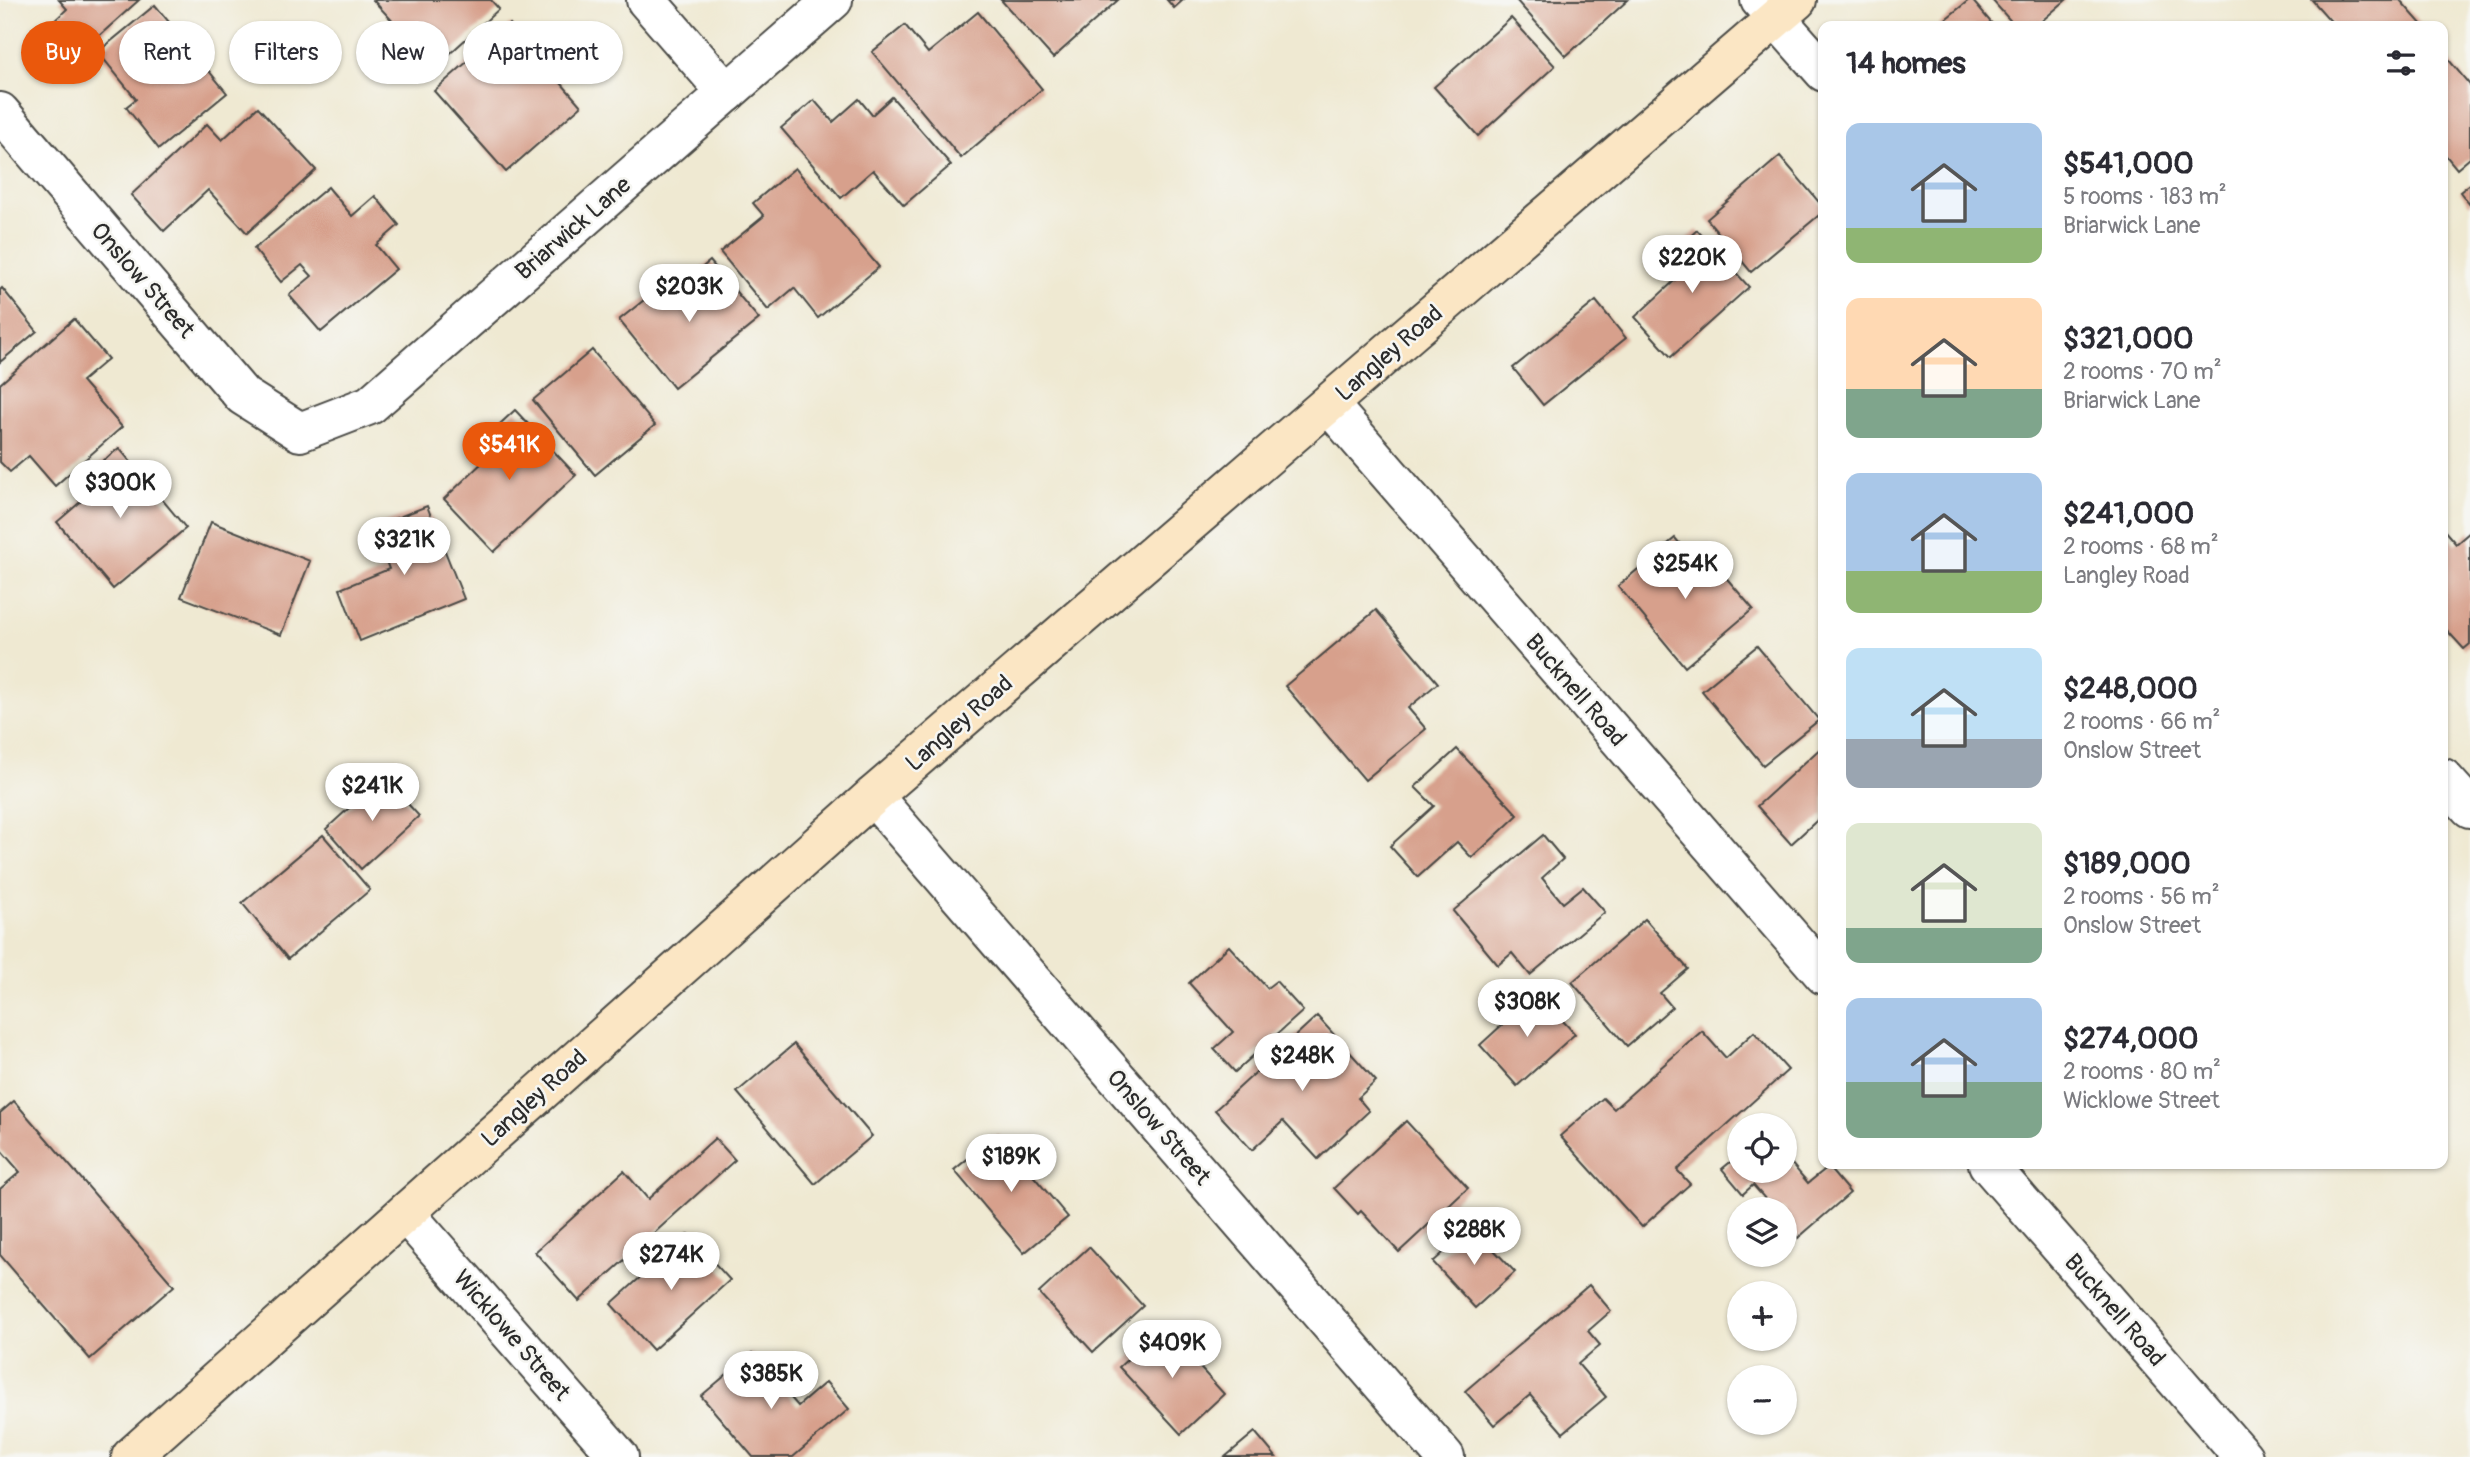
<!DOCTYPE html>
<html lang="en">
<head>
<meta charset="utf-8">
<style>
  body { margin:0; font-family:Pangolin,sans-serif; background:#f2f2f3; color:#2b2b33; height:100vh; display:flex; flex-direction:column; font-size:26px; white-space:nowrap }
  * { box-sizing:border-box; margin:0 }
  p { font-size:23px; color:#7c7c81 }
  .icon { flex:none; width:38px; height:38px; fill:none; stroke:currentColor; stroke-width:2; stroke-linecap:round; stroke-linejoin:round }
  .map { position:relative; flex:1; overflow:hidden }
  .sheet { position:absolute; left:1818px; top:21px; width:630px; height:1148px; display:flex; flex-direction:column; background:#fff; border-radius:14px; box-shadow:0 2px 5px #0004 }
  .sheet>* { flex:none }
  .guide { position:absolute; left:21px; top:21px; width:665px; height:63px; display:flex; gap:14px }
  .buttons { position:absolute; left:1727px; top:1113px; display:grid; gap:14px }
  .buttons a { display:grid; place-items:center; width:70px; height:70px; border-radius:50%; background:#fff; box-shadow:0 2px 5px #0004; font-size:35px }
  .price { position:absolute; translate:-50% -60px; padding:0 16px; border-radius:24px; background:#fff; color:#222; font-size:23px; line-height:46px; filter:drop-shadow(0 2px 4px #0008) }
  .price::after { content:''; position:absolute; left:50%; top:42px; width:21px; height:16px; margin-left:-10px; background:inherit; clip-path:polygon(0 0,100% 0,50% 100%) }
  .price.active { background:#ea580c; color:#fff }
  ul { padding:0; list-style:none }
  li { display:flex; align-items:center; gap:21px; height:175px; padding:0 28px }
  li span { display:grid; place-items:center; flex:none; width:196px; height:140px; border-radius:14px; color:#555 }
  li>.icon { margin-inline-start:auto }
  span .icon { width:84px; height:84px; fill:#fffc; stroke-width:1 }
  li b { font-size:30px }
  h2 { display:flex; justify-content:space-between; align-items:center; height:84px; padding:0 28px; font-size:30px }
  .chip { padding:0 24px; border-radius:32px; background:#fff; box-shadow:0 2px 5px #0004; font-size:24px; line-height:63px }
  .chip.active { background:#ea580c; color:#fff }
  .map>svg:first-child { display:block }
  .building { fill:#d7a08c }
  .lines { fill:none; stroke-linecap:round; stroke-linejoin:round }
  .street-casing { stroke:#484844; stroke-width:42 }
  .secondary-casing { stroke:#484844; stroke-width:42 }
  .street { stroke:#fff; stroke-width:38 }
  .secondary { stroke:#fbe6c4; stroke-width:38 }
  .labels { text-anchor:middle; stroke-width:5; stroke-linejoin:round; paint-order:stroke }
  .street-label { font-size:24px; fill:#2b2b2b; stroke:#f6f6f2 }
</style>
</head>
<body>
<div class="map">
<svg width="2470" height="1457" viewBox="0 0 2470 1457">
  <rect width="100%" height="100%" fill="#f6f6f2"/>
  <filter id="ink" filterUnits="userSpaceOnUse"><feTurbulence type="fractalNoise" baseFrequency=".0143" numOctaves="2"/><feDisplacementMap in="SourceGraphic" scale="14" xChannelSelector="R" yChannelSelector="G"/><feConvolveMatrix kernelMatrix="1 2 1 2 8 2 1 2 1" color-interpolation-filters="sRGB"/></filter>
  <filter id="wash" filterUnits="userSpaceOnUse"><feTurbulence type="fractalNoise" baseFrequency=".00686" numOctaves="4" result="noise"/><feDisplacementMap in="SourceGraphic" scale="28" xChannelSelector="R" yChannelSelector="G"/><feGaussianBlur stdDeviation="1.57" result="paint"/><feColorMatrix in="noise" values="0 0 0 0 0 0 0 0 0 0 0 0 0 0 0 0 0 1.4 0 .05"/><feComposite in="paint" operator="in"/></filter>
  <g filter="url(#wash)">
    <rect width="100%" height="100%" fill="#efe9d2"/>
    <g id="blocks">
      <g class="building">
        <path d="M59,0H139L80,53L53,22L67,9Z"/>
        <path d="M373,0H491L499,9L435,67Z"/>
        <path d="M1001,0H1118L1053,58Z"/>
        <path d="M1167,0H1183L1174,8Z"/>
        <path d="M1516,0H1628L1566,56Z"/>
        <path d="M1969,0H1972L1994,26H1937Z"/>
        <path d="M1992,0H2066L2036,26H2015Z"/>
        <path d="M2312,0H2400L2423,26H2335Z"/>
        <path d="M155,5L227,93L159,149L126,107L136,99L98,52Z"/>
        <path d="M978,12L1042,89L961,158L872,52L905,25L928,53Z"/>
        <path d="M1511,18L1555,66L1478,136L1434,87Z"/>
        <path d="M510,24L581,106L506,172L434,91Z"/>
        <path d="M2443,53L2470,85V158L2457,169L2443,152Z"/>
        <path d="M892,97L951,165L904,205L873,170L841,198L781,128L814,100L833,122L859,99L872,115Z"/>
        <path d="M258,107L316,170L247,233L208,190L164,231L131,195L207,124L222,140Z"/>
        <path d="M1780,156L1824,208V211L1751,272L1707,219Z"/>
        <path d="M795,168L879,267L818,318L794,288L768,310L720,252L764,216L753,203Z"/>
        <path d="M2470,184V205L2460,192Z"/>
        <path d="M328,187L352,216L375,196L399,225L376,245L396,269L321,332L289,295L312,276L302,265L281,282L254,249Z"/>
        <path d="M1697,230L1749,287L1671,357L1635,317L1685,271L1670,255Z"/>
        <path d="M710,261L759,319L674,388L619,320L654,292L662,301Z"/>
        <path d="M2,288L37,331L0,362V290Z"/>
        <path d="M1596,301L1626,338L1543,405L1513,368Z"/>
        <path d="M74,319L108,359L82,381L122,427L55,486L29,456L10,472L0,462V384Z"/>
        <path d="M592,350L655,425L595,475L533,400Z"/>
        <path d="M515,410L576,475L494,552L444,499L485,460L474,448Z"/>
        <path d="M119,448L186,528L113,589L57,522L92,492L81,479Z"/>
        <path d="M427,506L464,599L360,641L340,589L389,569L373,527Z"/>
        <path d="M211,522L310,561L281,635L181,597Z"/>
        <path d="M2443,529L2456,544L2470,532V644L2464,649L2443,626Z"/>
        <path d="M1675,538L1700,568L1710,559L1753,609L1685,667L1618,586Z"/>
        <path d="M1376,610L1438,683L1408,708L1426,729L1365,780L1285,686Z"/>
        <path d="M1757,646L1819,720L1763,765L1702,691Z"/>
        <path d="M1824,745V814L1791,844L1757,806Z"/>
        <path d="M1457,749L1518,815L1472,858L1457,842L1418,877L1390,846L1434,806L1415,787Z"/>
        <path d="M383,777L419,816L361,869L326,829Z"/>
        <path d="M323,835L370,890L288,959L242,903Z"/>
        <path d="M1543,835L1563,859L1542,878L1563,903L1583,887L1605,912L1530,975L1512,953L1498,965L1453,911Z"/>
        <path d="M1645,919L1688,969L1660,993L1672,1007L1627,1046L1572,982Z"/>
        <path d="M1229,946L1267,988L1276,981L1303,1011L1235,1072L1214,1049L1233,1032L1189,983Z"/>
        <path d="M1537,993L1575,1034L1517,1086L1480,1045Z"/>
        <path d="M1317,1016L1376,1081L1358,1098L1369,1111L1318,1159L1283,1121L1252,1150L1215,1110Z"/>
        <path d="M1702,1031L1726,1058L1754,1032L1788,1070L1677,1170L1690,1184L1642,1227L1560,1136L1603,1098L1614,1109Z"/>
        <path d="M794,1044L872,1136L815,1184L737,1092Z"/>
        <path d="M14,1101L174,1286L90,1359L0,1255V1189L20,1172L0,1149V1113Z"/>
        <path d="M1406,1121L1468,1188L1399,1252L1361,1211L1358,1214L1334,1188Z"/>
        <path d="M998,1134L1068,1217L1024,1253L954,1170Z"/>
        <path d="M715,1138L735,1160L579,1301L535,1252L624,1171L648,1199Z"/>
        <path d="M1740,1154V1171H1785V1156L1808,1183L1828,1167L1850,1193L1798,1238L1785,1223V1209H1774L1753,1185L1743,1194L1722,1169Z"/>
        <path d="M1472,1227L1515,1272L1475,1308L1433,1262Z"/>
        <path d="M688,1234L730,1280L653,1350L611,1304Z"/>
        <path d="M1089,1247L1143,1306L1093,1352L1039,1293Z"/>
        <path d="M1589,1285L1611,1311L1588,1331L1600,1345L1578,1364L1606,1397L1563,1433L1530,1395L1494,1425L1465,1391Z"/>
        <path d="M1163,1327L1224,1394L1181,1434L1119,1367Z"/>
        <path d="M752,1353L798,1406L826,1382L849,1409L793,1457H753L701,1396Z"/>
        <path d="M1255,1432L1276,1457H1225Z"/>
      </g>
    </g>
  </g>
  <g filter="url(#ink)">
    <use href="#blocks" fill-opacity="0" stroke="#484844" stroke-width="2"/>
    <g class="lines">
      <defs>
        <g id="street">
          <path d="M646,0L727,93"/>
          <path d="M1760,0L1824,72"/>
          <path d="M0,112L243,396L300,432L370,405L833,0"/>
          <path d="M1329,405L1824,975"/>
          <path d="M2443,778L2470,808"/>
          <path d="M873,796L1445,1457"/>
          <path d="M1988,1164L2243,1457"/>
          <path d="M405,1213L619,1457"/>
        </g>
        <path id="secondary" d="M131,1457L873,796L1797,0"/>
      </defs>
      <use href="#street" class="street-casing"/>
      <use href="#secondary" class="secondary-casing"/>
      <use href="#street" class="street"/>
      <use href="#secondary" class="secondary"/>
    </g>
  </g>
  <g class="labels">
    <g class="street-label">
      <text transform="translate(573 228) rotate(-41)" y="8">Briarwick Lane</text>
      <text transform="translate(143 280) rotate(49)" y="8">Onslow Street</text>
      <text transform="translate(1389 353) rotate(-41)" y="8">Langley Road</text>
      <text transform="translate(1576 690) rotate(49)" y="8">Bucknell Road</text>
      <text transform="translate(959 723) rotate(-41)" y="8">Langley Road</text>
      <text transform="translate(534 1098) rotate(-42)" y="8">Langley Road</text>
      <text transform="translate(1159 1127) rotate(49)" y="8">Onslow Street</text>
      <text transform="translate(2115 1310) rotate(49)" y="8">Bucknell Road</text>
      <text transform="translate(512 1335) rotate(49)" y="8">Wicklowe Street</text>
    </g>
  </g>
</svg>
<div class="buttons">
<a><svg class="icon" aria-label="locate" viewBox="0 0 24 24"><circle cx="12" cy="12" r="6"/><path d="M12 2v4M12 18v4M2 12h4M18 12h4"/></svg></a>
<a><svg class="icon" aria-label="layers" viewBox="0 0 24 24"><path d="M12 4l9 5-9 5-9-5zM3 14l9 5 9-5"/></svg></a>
<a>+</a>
<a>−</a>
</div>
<b class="price" style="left:1692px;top:295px">$220K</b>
<b class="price" style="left:689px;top:324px">$203K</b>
<b class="price active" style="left:509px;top:482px">$541K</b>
<b class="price" style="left:120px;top:520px">$300K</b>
<b class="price" style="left:404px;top:577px">$321K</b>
<b class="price" style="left:1685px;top:601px">$254K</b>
<b class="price" style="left:372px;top:823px">$241K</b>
<b class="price" style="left:1527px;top:1039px">$308K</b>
<b class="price" style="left:1302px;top:1093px">$248K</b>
<b class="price" style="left:1011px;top:1194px">$189K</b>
<b class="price" style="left:1474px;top:1267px">$288K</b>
<b class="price" style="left:671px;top:1292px">$274K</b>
<b class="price" style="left:1172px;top:1380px">$409K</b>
<b class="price" style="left:771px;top:1411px">$385K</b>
<div class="guide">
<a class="chip active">Buy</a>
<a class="chip">Rent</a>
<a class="chip">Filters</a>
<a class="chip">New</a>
<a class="chip">Apartment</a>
</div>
<section class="sheet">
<h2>14 homes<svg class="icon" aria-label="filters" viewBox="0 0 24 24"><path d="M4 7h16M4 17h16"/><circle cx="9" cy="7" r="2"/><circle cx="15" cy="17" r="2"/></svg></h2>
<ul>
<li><span style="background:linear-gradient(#a9c7e8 75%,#8fb573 0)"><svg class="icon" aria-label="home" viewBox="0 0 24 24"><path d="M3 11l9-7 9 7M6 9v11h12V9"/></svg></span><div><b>$541,000</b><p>5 rooms · 183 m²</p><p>Briarwick Lane</p></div></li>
<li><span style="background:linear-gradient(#ffd9b3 65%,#7fa58c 0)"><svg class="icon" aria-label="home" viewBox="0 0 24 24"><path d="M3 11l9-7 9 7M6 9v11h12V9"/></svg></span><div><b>$321,000</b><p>2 rooms · 70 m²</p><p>Briarwick Lane</p></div></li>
<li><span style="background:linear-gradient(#a9c7e8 70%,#8fb573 0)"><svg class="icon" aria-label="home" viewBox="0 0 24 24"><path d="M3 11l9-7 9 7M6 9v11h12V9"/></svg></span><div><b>$241,000</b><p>2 rooms · 68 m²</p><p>Langley Road</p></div></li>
<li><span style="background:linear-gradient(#bfe0f5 65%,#9aa5b1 0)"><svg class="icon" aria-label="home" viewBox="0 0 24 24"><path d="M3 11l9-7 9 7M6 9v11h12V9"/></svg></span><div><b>$248,000</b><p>2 rooms · 66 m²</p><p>Onslow Street</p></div></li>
<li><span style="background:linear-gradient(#dfe7d0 75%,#7fa58c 0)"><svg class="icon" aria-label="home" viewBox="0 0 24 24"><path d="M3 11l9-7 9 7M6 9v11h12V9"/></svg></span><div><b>$189,000</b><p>2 rooms · 56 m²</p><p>Onslow Street</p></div></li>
<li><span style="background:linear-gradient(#a9c7e8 60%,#7fa58c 0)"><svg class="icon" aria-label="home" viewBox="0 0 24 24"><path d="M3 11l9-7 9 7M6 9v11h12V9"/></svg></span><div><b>$274,000</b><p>2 rooms · 80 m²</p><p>Wicklowe Street</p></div></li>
</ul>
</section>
</div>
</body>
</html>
